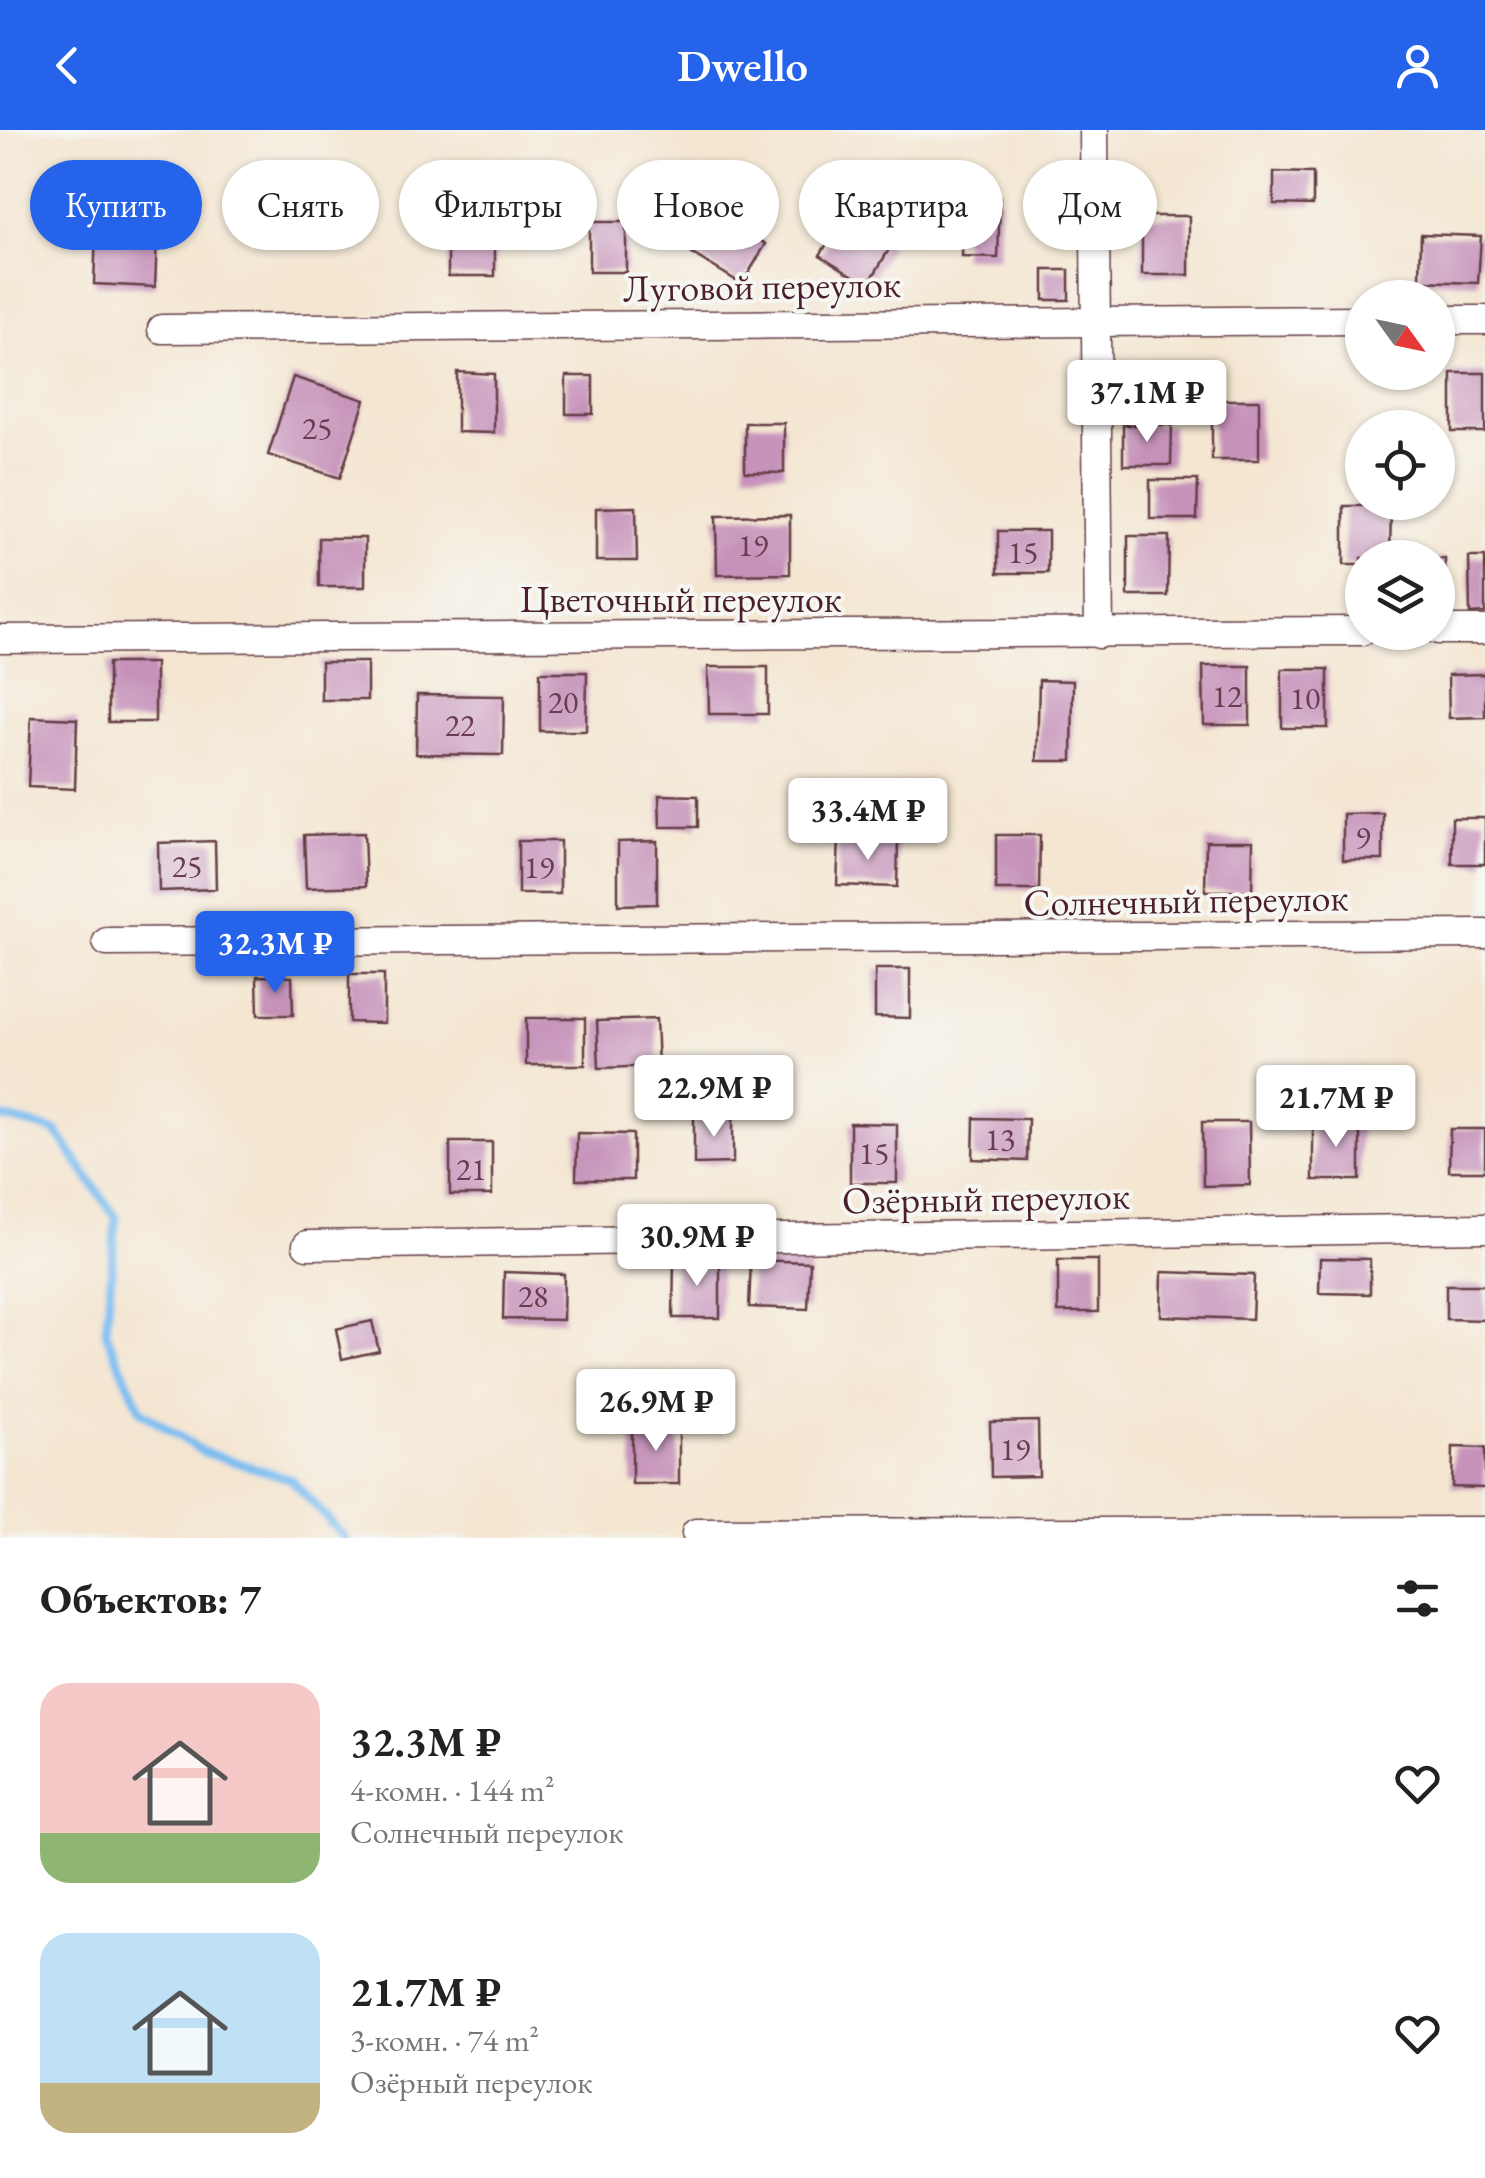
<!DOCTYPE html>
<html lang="ru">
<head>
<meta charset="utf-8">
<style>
  body { margin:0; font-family:"EB Garamond",serif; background:#f6f6f6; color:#222; height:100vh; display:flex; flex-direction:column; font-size:38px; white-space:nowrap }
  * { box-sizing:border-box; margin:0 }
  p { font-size:32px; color:#767676 }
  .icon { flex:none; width:55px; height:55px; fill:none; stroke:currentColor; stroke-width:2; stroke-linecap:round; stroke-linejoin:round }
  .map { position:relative; height:1408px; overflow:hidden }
  .drawer { display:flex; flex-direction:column; background:#fff; flex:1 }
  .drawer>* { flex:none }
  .banner { position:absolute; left:30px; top:30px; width:1425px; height:90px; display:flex; gap:20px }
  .needle { width:65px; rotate:123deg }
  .controls { position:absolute; left:1345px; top:150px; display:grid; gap:20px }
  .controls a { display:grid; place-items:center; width:110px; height:110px; border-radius:50%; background:#fff; box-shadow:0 2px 8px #0004; font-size:50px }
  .price { position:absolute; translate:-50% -85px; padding:0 22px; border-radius:10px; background:#fff; color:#222; font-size:32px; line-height:65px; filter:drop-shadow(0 2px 5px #0008) }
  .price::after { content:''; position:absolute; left:50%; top:60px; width:30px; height:22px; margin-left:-15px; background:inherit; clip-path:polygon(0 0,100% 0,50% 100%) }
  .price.current { background:#2563eb; color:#fff }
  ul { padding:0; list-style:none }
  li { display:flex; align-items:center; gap:30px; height:250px; padding:0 40px }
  li span { display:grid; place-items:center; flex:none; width:280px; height:200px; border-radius:30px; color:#555 }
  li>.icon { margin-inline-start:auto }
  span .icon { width:120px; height:120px; fill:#fffc; stroke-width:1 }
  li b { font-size:42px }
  h2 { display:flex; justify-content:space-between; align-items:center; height:120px; padding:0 40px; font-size:42px }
  .chip { padding:0 35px; border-radius:45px; background:#fff; box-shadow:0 2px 8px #0004; font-size:35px; line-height:90px }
  .chip.current { background:#2563eb; color:#fff }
  header { display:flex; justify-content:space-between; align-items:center; height:130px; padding:0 40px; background:#2563eb; color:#fff; font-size:45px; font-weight:600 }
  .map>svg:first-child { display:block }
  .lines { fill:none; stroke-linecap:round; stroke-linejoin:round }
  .stream { stroke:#7abdf0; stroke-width:9 }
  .building { fill:#c692ba }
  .minor-casing { stroke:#643d44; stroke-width:31 }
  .minor { stroke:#fff; stroke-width:28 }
  .labels { text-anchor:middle; stroke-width:8; stroke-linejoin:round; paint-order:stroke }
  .number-label { font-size:32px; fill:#693c4f }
  .street-label { font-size:38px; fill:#4a1f2b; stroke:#f6f6f2 }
</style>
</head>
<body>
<header><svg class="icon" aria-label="back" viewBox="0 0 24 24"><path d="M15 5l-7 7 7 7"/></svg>Dwello<svg class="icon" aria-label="person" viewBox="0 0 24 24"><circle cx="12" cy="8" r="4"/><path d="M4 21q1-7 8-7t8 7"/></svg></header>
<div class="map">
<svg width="1485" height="1408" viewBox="0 0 1485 1408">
  <rect width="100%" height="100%" fill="#f6f6f2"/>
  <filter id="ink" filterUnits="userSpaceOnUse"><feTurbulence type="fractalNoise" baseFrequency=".01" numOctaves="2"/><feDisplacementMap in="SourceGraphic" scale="20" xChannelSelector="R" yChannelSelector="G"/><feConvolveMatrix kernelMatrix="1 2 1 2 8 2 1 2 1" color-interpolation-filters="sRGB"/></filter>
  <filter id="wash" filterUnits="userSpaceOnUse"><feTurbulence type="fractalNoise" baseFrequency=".0048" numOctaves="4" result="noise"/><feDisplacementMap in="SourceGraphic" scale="40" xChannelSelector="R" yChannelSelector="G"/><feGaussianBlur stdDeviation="2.25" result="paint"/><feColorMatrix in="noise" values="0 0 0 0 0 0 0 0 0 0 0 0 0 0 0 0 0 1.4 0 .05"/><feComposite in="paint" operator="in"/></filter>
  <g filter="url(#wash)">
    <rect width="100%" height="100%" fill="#f4e6d1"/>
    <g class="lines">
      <path class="stream" d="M0,987L56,1001L116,1088L106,1203L141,1281L203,1322L291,1349L345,1408"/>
    </g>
    <g id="blocks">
      <g class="building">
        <path d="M1274,42L1313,43V75L1274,74Z"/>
        <path d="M964,66L1000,68L998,128L962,127Z"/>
        <path d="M97,77L158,80L155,157L94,154Z"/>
        <path d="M716,83L766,114L742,154L691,123Z"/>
        <path d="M844,86L891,116L868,155L820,125Z"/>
        <rect x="1142" y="86" width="47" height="59"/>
        <rect x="448" y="87" width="47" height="59"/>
        <rect x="589" y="92" width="37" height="50"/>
        <path d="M1421,104L1481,106L1478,153L1420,151Z"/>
        <rect x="1044" y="140" width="25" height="30"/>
        <path d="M457,242L494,244V303L457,302Z"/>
        <rect x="1452" y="243" width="33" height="59"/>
        <rect x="566" y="246" width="27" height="38"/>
        <path d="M293,247L365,270L340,348L268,325Z"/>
        <rect x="1212" y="270" width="47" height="60"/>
        <path d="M745,293H784V343L745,342Z"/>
        <path d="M1123,295H1172L1171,335H1123Z"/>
        <path d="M1150,350H1198L1197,389H1150Z"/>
        <path d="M1344,376H1391L1390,428H1362V435H1344Z"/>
        <path d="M636,377L637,431H596V378Z"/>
        <path d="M790,385V444L717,445L716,386Z"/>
        <rect x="998" y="401" width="50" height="42"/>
        <path d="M1128,406H1169L1168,466H1128Z"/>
        <rect x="319" y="408" width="46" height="49"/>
        <path d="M1469,427H1485V483L1470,484Z"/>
        <path d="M1438,429H1445L1446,478L1438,479Z"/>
        <rect x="321" y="532" width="46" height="38"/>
        <rect x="108" y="533" width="47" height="59"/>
        <path d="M1203,536H1250V595H1204Z"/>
        <path d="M708,537H768V584H709Z"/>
        <rect x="1282" y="539" width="46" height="59"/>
        <path d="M540,542H587L586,601H540Z"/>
        <path d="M1485,544V587L1449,588L1448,545Z"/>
        <path d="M1039,550L1073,551L1072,631H1037Z"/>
        <path d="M417,565L504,566L503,625L416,624Z"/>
        <path d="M31,587L77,589L75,659L28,657Z"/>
        <path d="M659,665L698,666V697H660Z"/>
        <path d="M1383,683V730H1343V684Z"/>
        <rect x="1452" y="688" width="33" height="46"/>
        <path d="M364,703L366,756L306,758L304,705Z"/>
        <path d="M996,705H1040L1039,760H996Z"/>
        <path d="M839,709L898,710L897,757L837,755Z"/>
        <path d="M215,711L216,759L159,761L158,713Z"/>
        <rect x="518" y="711" width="42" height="53"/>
        <path d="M657,711V774L618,775V712Z"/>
        <path d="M1206,711H1253L1252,761H1205Z"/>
        <path d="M875,839H910V888L875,887Z"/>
        <path d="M349,844H384V893L349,892Z"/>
        <path d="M257,846L292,847L293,885H258Z"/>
        <rect x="526" y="888" width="59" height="47"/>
        <path d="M656,889L658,936L599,938L597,891Z"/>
        <path d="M733,985V1033L694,1034V986Z"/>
        <path d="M974,988L1028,989L1027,1031L973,1029Z"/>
        <rect x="1313" y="991" width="47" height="59"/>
        <path d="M1202,992H1249L1250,1055L1203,1056Z"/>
        <path d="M850,993L897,994V1053H850Z"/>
        <path d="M1450,999H1485V1041H1449Z"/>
        <path d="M577,1003L633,1004V1050H576Z"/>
        <rect x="450" y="1012" width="42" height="53"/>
        <path d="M1320,1128L1370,1129V1164L1319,1163Z"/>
        <path d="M674,1129H720V1188H673Z"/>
        <path d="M751,1130L810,1132L808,1179L749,1177Z"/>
        <rect x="1058" y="1130" width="40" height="52"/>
        <path d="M504,1142L564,1144L563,1190L503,1189Z"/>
        <path d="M1162,1142L1254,1145L1252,1189L1161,1186Z"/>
        <path d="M1446,1155H1485V1190L1446,1189Z"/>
        <path d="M372,1191L379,1221L342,1229L336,1199Z"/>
        <path d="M1038,1291L1039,1346L991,1347L990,1292Z"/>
        <rect x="632" y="1294" width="47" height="60"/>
        <path d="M1453,1317L1485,1318V1358L1452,1357Z"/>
      </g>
    </g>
  </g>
  <g filter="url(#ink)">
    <use href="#blocks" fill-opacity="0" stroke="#643d44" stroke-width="2.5"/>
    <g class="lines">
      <defs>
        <g id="minor">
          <path d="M1094,0L1099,504"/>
          <path d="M1438,190H1485"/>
          <path d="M162,199L1362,190"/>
          <path d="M1438,500H1485"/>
          <path d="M0,509L1362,501"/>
          <path d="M107,812L1485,804"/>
          <path d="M307,1115L1485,1098"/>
          <path d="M696,1403L1485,1401"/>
        </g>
      </defs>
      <use href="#minor" class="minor-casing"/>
      <use href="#minor" class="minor"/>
    </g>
  </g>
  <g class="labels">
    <g class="number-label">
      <text x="317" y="309">25</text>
      <text x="753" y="426">19</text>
      <text x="1023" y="433">15</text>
      <text x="1227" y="577">12</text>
      <text x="1305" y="579">10</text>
      <text x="563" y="583">20</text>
      <text x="460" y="606">22</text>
      <text x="1363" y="718">9</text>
      <text x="187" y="747">25</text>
      <text x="539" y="748">19</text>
      <text x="1000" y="1020">13</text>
      <text x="874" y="1034">15</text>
      <text x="471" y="1050">21</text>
      <text x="533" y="1177">28</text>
      <text x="1015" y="1330">19</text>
    </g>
    <g class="street-label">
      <text transform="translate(762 156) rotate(-1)" y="13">Луговой переулок</text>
      <text x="681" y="482">Цветочный переулок</text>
      <text transform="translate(1186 770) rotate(-1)" y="13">Солнечный переулок</text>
      <text transform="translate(986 1068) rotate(-1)" y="13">Озёрный переулок</text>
    </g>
  </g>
</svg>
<div class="controls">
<a><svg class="needle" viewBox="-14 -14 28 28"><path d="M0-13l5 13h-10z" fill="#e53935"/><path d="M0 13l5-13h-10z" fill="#767676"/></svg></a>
<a><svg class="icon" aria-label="locate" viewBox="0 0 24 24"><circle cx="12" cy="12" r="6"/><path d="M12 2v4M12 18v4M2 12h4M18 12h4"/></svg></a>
<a><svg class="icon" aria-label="layers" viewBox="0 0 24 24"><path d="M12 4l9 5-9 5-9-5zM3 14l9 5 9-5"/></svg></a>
</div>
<b class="price" style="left:1147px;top:315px">37.1M ₽</b>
<b class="price" style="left:868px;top:733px">33.4M ₽</b>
<b class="price current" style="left:275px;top:866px">32.3M ₽</b>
<b class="price" style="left:714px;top:1010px">22.9M ₽</b>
<b class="price" style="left:1336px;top:1020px">21.7M ₽</b>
<b class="price" style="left:697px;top:1159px">30.9M ₽</b>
<b class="price" style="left:656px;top:1324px">26.9M ₽</b>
<div class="banner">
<a class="chip current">Купить</a>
<a class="chip">Снять</a>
<a class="chip">Фильтры</a>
<a class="chip">Новое</a>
<a class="chip">Квартира</a>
<a class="chip">Дом</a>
</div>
</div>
<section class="drawer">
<h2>Объектов: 7<svg class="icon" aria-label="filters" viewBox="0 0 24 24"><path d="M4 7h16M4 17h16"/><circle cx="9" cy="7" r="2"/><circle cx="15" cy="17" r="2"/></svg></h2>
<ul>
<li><span style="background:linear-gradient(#f6c9c9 75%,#8fb573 0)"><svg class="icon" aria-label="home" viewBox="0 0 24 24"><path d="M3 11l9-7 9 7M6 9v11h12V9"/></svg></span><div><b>32.3M ₽</b><p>4-комн. · 144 m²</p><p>Солнечный переулок</p></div><svg class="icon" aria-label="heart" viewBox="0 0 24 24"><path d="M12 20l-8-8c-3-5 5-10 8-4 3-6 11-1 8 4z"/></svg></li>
<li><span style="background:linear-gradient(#bfe0f5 75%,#c2b280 0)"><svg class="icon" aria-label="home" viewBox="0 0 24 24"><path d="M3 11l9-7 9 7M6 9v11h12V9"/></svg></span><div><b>21.7M ₽</b><p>3-комн. · 74 m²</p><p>Озёрный переулок</p></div><svg class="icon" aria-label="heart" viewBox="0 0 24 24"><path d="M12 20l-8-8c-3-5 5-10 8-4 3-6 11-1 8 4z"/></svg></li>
</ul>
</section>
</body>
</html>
